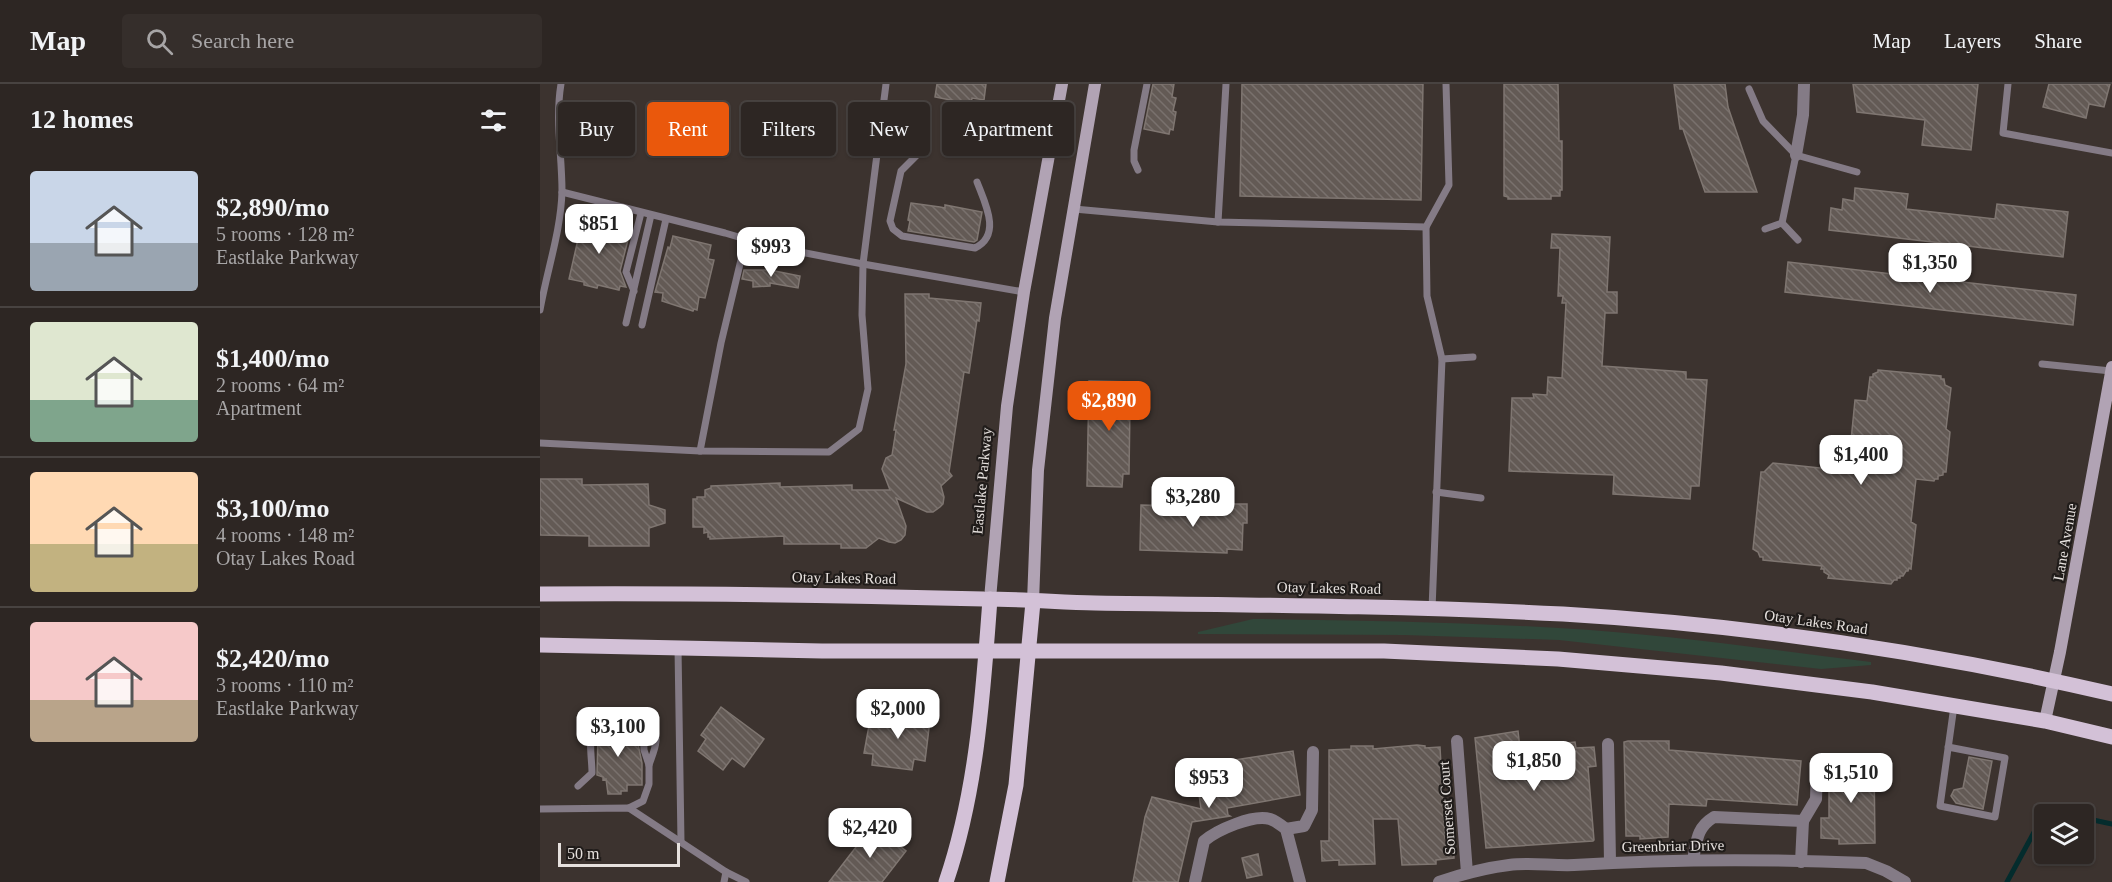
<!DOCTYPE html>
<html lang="en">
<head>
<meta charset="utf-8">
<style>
  body { margin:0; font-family:"Times New Roman",serif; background:#352e2b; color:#f1f3f6; height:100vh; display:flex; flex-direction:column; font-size:22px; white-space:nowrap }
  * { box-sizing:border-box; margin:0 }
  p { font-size:20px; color:#a7a5a6 }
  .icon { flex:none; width:33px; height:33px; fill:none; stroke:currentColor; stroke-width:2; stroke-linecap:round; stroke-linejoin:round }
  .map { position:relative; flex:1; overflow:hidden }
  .side { display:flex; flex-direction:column; background:#2d2623; width:540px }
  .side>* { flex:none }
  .banner { position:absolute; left:18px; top:18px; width:570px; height:54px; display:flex; gap:12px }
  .controls { position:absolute; left:1494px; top:720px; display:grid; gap:12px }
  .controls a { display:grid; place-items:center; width:60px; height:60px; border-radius:6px; background:#2d2623; box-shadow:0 2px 4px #0004,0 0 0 2px #484341; font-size:30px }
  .scale { position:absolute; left:18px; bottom:15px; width:122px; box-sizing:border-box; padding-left:6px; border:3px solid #e6e1de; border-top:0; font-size:16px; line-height:21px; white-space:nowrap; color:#e6e1de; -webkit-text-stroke:4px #201c1a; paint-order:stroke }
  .price { position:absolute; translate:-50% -51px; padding:0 14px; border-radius:12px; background:#fff; color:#222; font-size:20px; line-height:39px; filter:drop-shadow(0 2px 3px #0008) }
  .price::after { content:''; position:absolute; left:50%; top:36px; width:18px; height:14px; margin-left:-9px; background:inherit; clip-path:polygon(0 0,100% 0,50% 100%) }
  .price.current { background:#ea580c; color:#fff }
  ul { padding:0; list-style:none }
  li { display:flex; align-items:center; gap:18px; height:150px; padding:0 30px }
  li+li { border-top:2px solid #484341 }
  li span { display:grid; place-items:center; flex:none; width:168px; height:120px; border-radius:6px; color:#555 }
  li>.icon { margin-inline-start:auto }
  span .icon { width:72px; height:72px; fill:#fffc; stroke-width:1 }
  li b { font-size:26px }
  h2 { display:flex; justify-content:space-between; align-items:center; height:72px; padding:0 30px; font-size:26px }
  .chip { padding:0 21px; border-radius:6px; background:#2d2623; box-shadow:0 2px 4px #0004,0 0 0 2px #484341; font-size:21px; line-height:54px }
  .chip.current { background:#ea580c; color:#fff }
  header { display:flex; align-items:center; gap:36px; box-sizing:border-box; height:84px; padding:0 30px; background:#2d2623; border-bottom:2px solid #484341 }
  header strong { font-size:28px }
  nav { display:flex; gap:33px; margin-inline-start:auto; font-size:21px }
  .search { width:420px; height:54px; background:#352e2b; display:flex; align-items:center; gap:15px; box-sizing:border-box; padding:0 21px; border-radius:6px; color:#a7a5a6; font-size:22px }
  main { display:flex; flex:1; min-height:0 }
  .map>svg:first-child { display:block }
  .grass { fill:#31473a }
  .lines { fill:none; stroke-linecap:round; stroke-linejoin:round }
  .stream { stroke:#042c2d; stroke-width:5 }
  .building { fill:url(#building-back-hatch); stroke:#7f7671; stroke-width:1.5 }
  .service { stroke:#847b86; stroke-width:7 }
  .minor { stroke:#847b86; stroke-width:12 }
  .secondary { stroke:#b1a3b4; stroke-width:12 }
  .primary { stroke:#d3c1d7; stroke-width:15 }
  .labels { text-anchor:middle; stroke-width:4.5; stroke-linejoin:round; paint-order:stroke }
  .street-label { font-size:15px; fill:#e6e1de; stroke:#201c1a }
</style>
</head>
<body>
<header>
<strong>Map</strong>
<div class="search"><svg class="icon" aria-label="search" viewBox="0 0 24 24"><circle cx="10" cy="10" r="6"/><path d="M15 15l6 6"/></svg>Search here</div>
<nav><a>Map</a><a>Layers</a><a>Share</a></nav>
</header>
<main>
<section class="side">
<h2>12 homes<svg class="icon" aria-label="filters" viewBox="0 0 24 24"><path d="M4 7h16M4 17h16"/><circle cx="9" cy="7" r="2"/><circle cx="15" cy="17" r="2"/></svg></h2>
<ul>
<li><span style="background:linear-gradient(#c9d6e8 60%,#9aa5b1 0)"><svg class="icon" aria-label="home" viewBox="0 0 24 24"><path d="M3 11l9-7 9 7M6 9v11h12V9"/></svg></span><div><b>$2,890/mo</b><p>5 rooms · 128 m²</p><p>Eastlake Parkway</p></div></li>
<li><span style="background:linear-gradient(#dfe7d0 65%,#7fa58c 0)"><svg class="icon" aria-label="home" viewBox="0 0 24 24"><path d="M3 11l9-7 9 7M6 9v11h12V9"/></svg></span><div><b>$1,400/mo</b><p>2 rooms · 64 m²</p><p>Apartment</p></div></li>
<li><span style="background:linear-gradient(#ffd9b3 60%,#c2b280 0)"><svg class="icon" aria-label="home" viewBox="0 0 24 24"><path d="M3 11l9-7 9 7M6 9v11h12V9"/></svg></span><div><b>$3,100/mo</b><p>4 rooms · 148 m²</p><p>Otay Lakes Road</p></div></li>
<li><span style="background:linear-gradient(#f6c9c9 65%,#b9a48a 0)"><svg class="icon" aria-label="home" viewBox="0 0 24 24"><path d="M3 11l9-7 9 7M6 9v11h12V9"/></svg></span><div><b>$2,420/mo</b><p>3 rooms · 110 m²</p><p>Eastlake Parkway</p></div></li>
</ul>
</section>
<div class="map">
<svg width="1572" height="798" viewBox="0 0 1572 798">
  <defs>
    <pattern id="building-back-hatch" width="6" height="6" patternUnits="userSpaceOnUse" patternTransform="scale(1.5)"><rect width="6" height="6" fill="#635a55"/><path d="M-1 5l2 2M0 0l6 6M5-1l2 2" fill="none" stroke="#79716d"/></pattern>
  </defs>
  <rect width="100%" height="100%" fill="#3c332f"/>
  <path class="grass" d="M713,535C815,536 917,538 1019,544C1123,550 1227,565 1331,578V581L1281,585L1019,556L864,551L658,550V548Z"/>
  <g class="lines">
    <g class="stream">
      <path d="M1544,734L1572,740"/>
      <path d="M1467,798L1506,726L1526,730"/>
    </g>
  </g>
  <g class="building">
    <path d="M397,0H446L444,16L432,14L431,20L395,13Z"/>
    <path d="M613,0H634L632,13L636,14L633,27L636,28L633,46L630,45L629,50L604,45Z"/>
    <path d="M702,0H883L881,116L700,112Z"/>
    <path d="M964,0H1018L1019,57H1022V106H1020V112H1011V115H968V113L964,112Z"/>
    <path d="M1134,0H1185L1188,23L1217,108H1165L1143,45H1140Z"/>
    <path d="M1313,0H1438L1431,66L1382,61L1385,36L1317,28Z"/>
    <path d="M1509,0H1570L1564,23L1549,20L1546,34L1503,23Z"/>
    <path d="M1315,104L1368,110L1366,125L1455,135L1457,120L1528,128L1523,173L1289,146L1291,124L1302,126L1303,115L1314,117Z"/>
    <path d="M371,119L400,123L405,124V121L442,128L437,156L434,158L368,147L370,137L368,136Z"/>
    <path d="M45,134L90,148L80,187L86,203L80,202L79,206L58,201L57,204L44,201V198L29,195L39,151L36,144L39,137Z"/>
    <path d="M1012,150L1070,153L1067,208H1077V229H1065L1062,282L1146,288V295L1167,296L1159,402H1151L1150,415L1073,410L1074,391L969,387L972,314H994L993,310L1007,311L1008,293L1022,294L1026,219H1022L1023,212H1018L1020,164H1011Z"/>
    <path d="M133,152L171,161L168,175L174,176L165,214L159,213L157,226L154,225L153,227L122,217L123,209L115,208L128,163L130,164Z"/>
    <path d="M1248,178L1536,211L1533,241L1245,208Z"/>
    <path d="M204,186H230L260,192L258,204L230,199V202L213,203V197L202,195Z"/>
    <path d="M365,210H389V214L441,219L439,237L437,236L429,289L424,288L409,388L412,392L401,402L404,413L403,420L400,423L393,428H387L356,414L366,442L365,451L361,456L355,459L349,458L339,454L326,464H301V460H244V452L170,455V453H168V448L164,449V443H153V415H157V413H165V406L171,404V402L240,399V403L312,401V406H350L342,385L346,374L352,371L356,346H354L366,280Z"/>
    <path d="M1338,286L1401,292V295H1404L1405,301L1411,304L1406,345L1410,348L1406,388H1403V391L1398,392V395H1395L1394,397L1376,395L1371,438L1376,441L1371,485L1369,484L1368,487H1366L1363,492H1360V494H1357V496H1354L1351,500L1288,494L1289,491L1284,488V485H1281L1282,482L1223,476V473H1220L1218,468L1213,465L1221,388H1224L1233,379L1308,387L1315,316L1327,317L1330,293H1333V290L1338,288Z"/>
    <path d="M549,297L595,298V321H590L589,390H583L582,403L547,402Z"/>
    <path d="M0,395H42V401L108,400L109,421L125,426V439L109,444V462H49V452L0,451Z"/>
    <path d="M688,420H707V439H703L702,466L687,465V469L600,466L601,421L688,423Z"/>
    <path d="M181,623L224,655L204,683L192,674L183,686L158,667L166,655L161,651Z"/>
    <path d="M351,626L380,630L379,635L390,636L385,677L374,675L372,686L332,681L333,670L324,669L330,636L339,637L340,629L350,632Z"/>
    <path d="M65,637L87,638V653H92V660H98L102,679V701H87V707H81V710H68L66,695L63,696V693L57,691L58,652H60V643Z"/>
    <path d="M978,647L980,664L1035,658L1036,664L1054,663L1056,682L1048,683L1054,756L1053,757L946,764L935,654Z"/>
    <path d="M1088,657H1129V666L1261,677L1257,721L1167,715L1166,722L1129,720L1128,753L1100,755V752H1086L1084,658Z"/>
    <path d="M877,661L885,662V664L900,663L905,754H913L914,774L896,776V780L862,781L858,735H833L835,780L799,781V776L782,777L781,757H789V666L811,665V662H833V665Z"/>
    <path d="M753,667L760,711L687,724L688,731L690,732L652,738L638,798H593L605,733L612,713L661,725L655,682Z"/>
    <path d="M1429,673L1452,677L1443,725L1416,719L1411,712L1414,706L1423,704Z"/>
    <path d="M1313,678H1334L1335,759L1299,760V755L1281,754V734H1289V681H1305L1304,679Z"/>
    <path d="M333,741L366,767L342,798H289Z"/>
    <path d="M718,770L722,791L707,794L702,774Z"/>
  </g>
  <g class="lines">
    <g class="service">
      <path d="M686,0L678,138L886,143L909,101L906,0"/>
      <path d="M1468,0L1463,49L1572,69"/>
      <path d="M1209,5L1223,37L1256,71L1317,88"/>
      <path d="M381,67L361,87L350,137L353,145L362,152L435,164C462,151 445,119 437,98"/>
      <path d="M598,86L594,77V66L607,0"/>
      <path d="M22,108L185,149L229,162L323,180L484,208"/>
      <path d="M534,125L678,138"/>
      <path d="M1242,139L1258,156"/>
      <path d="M886,143L887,212L902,275L892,525"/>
      <path d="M1225,145L1242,139L1256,71"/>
      <path d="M94,207L86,188L101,129"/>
      <path d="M0,226C7,186 21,147 22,107C22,71 15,36 21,0"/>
      <path d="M86,239L111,131"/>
      <path d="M102,241L126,135"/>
      <path d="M902,275L933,273"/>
      <path d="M1502,280L1571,287"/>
      <path d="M0,359L160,367L289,368L319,345L328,305L322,231L323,180L346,0"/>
      <path d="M160,367L181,259L206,155"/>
      <path d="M896,408L941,414"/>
      <path d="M138,564L141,758"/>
      <path d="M103,639L111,640C121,654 114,666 109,681"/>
      <path d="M1408,663L1465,674L1455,733L1400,722L1414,622"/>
      <path d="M38,702L52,689C52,675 48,655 53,642C62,621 89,631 103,639L104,666L109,681V700L103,717L89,724"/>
      <path d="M0,725L89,724L186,788L184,798"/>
      <path d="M186,788L206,798"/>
    </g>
    <g class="minor">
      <path d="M1256,71L1263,31L1264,0"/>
      <path d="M917,657L927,789"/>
      <path d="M1068,660L1070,778"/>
      <path d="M746,745L764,742L772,726L773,668"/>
      <path d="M1153,776C1157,757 1156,744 1174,733L1263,737"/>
      <path d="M1261,778L1263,737L1276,715L1277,683"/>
      <path d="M655,798L664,757C677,746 713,730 730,735C736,737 741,741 746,745L760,798"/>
      <path d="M899,798C922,790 945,784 969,781C991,778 1012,782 1034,781C1131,775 1229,775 1326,779L1346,787L1365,798"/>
    </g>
    <g class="secondary">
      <path d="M450,515L467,322L484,208L522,0"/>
      <path d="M493,518L498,386L515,234L555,0"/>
      <path d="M1505,637L1520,568L1572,283"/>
    </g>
    <g class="primary">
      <path d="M0,510C148,509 296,511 444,515C481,515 518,518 555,519C711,521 867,522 1023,530C1207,541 1393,568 1572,610"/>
      <path d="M0,561L282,567H844L1018,575L1181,589L1332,608L1505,637L1572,653"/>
      <path d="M406,798C437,707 443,610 450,515"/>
      <path d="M457,798L476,701L493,518"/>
    </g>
  </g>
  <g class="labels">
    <g class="street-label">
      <text transform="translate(442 397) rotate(-85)" y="5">Eastlake Parkway</text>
      <text transform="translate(1525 458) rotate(-80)" y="5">Lane Avenue</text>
      <text transform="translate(304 494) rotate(1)" y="5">Otay Lakes Road</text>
      <text transform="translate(789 504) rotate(1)" y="5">Otay Lakes Road</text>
      <text transform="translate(1276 538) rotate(8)" y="5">Otay Lakes Road</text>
      <text transform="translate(907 724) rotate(-94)" y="5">Somerset Court</text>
      <text transform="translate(1133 762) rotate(-1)" y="5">Greenbriar Drive</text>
    </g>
  </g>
</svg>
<div class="controls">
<a><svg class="icon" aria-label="layers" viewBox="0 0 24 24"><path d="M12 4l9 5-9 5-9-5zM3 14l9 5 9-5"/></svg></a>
</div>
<div class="scale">50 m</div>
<b class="price" style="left:59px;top:171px">$851</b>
<b class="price" style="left:231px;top:194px">$993</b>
<b class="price" style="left:1390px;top:210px">$1,350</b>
<b class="price current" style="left:569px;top:348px">$2,890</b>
<b class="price" style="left:1321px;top:402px">$1,400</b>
<b class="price" style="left:653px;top:444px">$3,280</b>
<b class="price" style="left:358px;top:656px">$2,000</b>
<b class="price" style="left:78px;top:674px">$3,100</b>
<b class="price" style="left:994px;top:708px">$1,850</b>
<b class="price" style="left:1311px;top:720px">$1,510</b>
<b class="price" style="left:669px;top:725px">$953</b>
<b class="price" style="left:330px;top:775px">$2,420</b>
<div class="banner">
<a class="chip">Buy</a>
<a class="chip current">Rent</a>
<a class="chip">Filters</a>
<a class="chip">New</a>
<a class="chip">Apartment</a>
</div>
</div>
</main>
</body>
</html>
